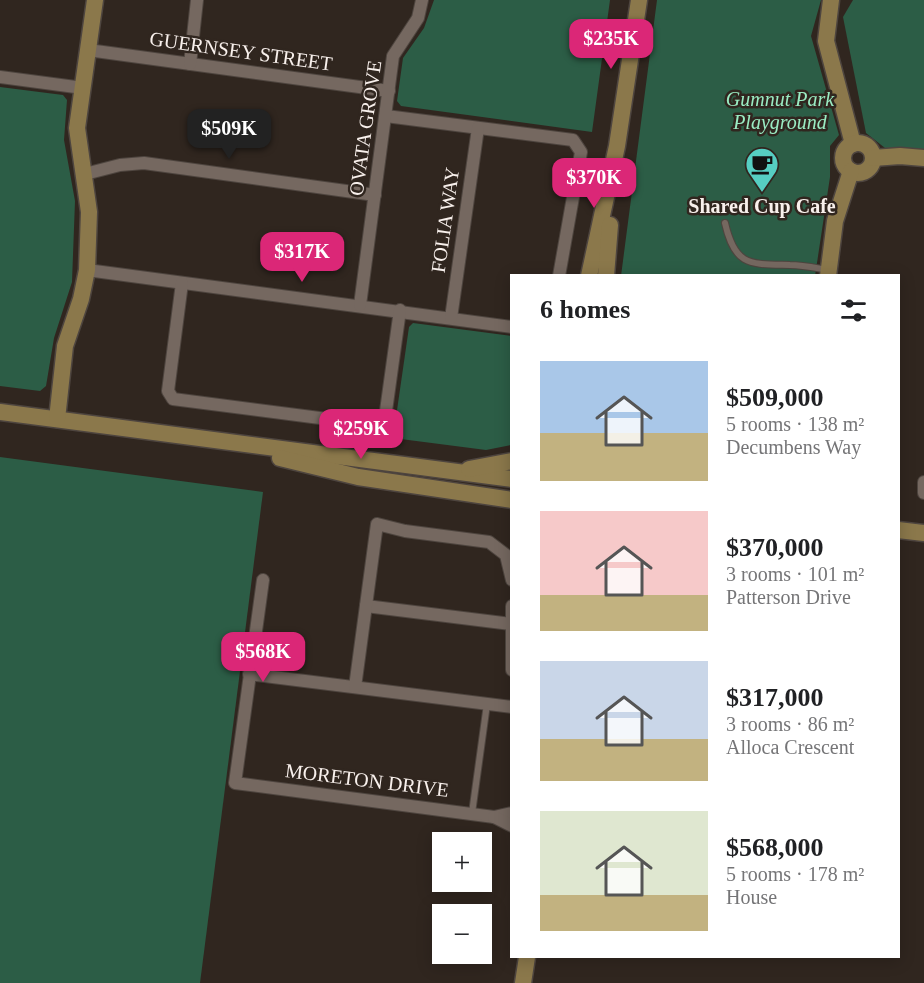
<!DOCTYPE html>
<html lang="en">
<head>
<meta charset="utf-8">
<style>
  body { margin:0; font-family:"Times New Roman",serif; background:#f2f2f2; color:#202124; height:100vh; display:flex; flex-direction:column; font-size:22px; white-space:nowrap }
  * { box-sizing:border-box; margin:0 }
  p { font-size:20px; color:#757577 }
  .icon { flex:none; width:33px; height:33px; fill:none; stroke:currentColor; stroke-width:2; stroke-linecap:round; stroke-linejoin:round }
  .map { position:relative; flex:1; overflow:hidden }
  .details { position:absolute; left:510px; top:274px; width:390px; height:684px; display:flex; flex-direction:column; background:#fff; border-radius:0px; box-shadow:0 3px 15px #0003 }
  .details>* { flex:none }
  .controls { position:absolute; left:432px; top:832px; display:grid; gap:12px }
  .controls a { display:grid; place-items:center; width:60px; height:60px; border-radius:0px; background:#fff; box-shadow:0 3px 15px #0003; font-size:30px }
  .price { position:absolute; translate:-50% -51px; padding:0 14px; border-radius:12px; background:#db2777; color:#fff; font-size:20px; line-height:39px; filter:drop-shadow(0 2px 3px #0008) }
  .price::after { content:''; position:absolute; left:50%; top:36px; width:18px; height:14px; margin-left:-9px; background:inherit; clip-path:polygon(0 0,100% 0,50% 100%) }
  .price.on { background:#222; color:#fff }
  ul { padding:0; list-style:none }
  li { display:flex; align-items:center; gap:18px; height:150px; padding:0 30px }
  li span { display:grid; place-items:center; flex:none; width:168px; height:120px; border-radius:0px; color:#555 }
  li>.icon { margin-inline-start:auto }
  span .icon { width:72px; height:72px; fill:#fffc; stroke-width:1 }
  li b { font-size:26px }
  h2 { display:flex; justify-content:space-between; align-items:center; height:72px; padding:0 30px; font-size:26px }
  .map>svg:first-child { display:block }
  .green { fill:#2c5d46 }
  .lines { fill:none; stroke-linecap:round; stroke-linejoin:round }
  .lane-casing { stroke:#4e453f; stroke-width:8 }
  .street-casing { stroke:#4e453f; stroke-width:14 }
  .secondary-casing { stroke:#4e453f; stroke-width:19 }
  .lane { stroke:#756860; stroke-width:6 }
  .street { stroke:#756860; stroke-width:12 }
  .secondary { stroke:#8b784b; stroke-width:16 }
  .labels { text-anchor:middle; stroke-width:5; stroke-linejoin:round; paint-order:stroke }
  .street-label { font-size:20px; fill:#f8f0ec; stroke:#30261f }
  .park-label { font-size:20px; font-style:italic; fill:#9aecc3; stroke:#30261f }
  .poi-label { font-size:20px; font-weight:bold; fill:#f8f0ec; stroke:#30261f }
</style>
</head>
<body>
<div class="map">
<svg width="924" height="983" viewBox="0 0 924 983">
  <rect width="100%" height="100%" fill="#30261f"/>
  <g class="green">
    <path d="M434,0H610L592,132L401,106L397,101L403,58L424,28Z"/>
    <path d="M657,0H821L811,36L839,135L830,146V177L815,276H621Z"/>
    <path d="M853,0H924V153L885,148L866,133L843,17Z"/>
    <path d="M0,87L63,95L67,100L64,140L75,201L72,282L54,338L46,386L40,391L0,386Z"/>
    <path d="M413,323L511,336V445L486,450L393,438L409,327Z"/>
    <path d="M0,457L263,492L200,983H0Z"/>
  </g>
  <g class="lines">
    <defs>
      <g id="lane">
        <path d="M725,223C735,267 750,264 790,265C803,265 816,268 828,270"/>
        <path d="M472,813L487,704"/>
      </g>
      <g id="street">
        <path d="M88,50L389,91"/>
        <path d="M190,64L197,0"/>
        <path d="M0,77L83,88"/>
        <path d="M386,116L573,140L581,152L559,276"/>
        <path d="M85,174L120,165L144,163L375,195"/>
        <path d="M87,270L512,327"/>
        <path d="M182,283L168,391L173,399L374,425L383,423L385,418L400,310"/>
        <path d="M360,305L393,56L418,18L422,0"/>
        <path d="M451,318L478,128"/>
        <path d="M924,482V493"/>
        <path d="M263,580L235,783L494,817L512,813"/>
        <path d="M366,606L511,624"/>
        <path d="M512,606V670"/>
        <path d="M249,674L512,707"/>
        <path d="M355,687L377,524L405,531L489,542L506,555L512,580"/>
        <path d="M494,817L512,826"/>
      </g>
      <g id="secondary">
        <path d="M831,0L826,41L853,144"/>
        <circle cx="858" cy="158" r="15"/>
        <path d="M873,158L900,156L924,158"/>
        <path d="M589,276L617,146L639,0"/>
        <path d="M606,276L610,225"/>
        <path d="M828,276L835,221L851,171"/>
        <path d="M0,412L512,479"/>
        <path d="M57,419L65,346L81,299L87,270L89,212L77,128L95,0"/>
        <path d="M280,458L358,477L512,500"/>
        <path d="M469,469L512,461"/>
        <path d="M898,530L924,533"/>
        <path d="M523,983L527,957"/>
      </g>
    </defs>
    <use href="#lane" class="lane-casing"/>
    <use href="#street" class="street-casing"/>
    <use href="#secondary" class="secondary-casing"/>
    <use href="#lane" class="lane"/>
    <use href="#street" class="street"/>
    <use href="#secondary" class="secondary"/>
  </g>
  <defs>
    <symbol id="cafe-pin" viewBox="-11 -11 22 30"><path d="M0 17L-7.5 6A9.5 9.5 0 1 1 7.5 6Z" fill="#56cec2" stroke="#30261f"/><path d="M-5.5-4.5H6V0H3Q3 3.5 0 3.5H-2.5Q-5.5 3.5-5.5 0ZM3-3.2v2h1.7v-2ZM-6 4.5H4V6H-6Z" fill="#111"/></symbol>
  </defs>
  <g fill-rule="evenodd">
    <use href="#cafe-pin" x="743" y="145" width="38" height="52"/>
  </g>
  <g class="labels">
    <g class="street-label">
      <text transform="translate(241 51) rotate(8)" y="7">GUERNSEY STREET</text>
      <text transform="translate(365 128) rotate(-82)" y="7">OVATA GROVE</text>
      <text transform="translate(445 220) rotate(-82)" y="7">FOLIA WAY</text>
      <text transform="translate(367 780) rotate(7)" y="7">MORETON DRIVE</text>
    </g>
    <g class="park-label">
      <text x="780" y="106">Gumnut Park<tspan x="780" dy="23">Playground</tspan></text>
    </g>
    <g class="poi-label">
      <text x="762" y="213">Shared Cup Cafe</text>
    </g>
  </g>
</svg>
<div class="controls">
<a>+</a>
<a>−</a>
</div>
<b class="price" style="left:611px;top:70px">$235K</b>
<b class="price on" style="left:229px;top:160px">$509K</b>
<b class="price" style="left:594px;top:209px">$370K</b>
<b class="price" style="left:302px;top:283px">$317K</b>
<b class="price" style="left:361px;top:460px">$259K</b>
<b class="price" style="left:263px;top:683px">$568K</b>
<section class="details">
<h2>6 homes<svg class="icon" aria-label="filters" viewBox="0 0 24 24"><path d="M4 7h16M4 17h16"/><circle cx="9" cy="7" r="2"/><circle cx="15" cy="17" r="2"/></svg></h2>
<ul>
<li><span style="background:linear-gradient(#a9c7e8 60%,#c2b280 0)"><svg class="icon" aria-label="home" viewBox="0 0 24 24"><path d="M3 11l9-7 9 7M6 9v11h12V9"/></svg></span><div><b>$509,000</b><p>5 rooms · 138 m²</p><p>Decumbens Way</p></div></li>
<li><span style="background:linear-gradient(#f6c9c9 70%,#c2b280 0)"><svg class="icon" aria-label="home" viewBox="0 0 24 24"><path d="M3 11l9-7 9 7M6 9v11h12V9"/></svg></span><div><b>$370,000</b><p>3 rooms · 101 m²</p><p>Patterson Drive</p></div></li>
<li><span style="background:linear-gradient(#c9d6e8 65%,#c2b280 0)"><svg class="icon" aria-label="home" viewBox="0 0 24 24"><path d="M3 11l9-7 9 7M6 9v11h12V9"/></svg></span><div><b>$317,000</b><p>3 rooms · 86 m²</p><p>Alloca Crescent</p></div></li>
<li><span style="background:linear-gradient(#dfe7d0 70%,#c2b280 0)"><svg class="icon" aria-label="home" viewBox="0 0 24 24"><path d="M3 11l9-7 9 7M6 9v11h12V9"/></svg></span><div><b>$568,000</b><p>5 rooms · 178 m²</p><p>House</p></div></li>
</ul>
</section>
</div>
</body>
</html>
